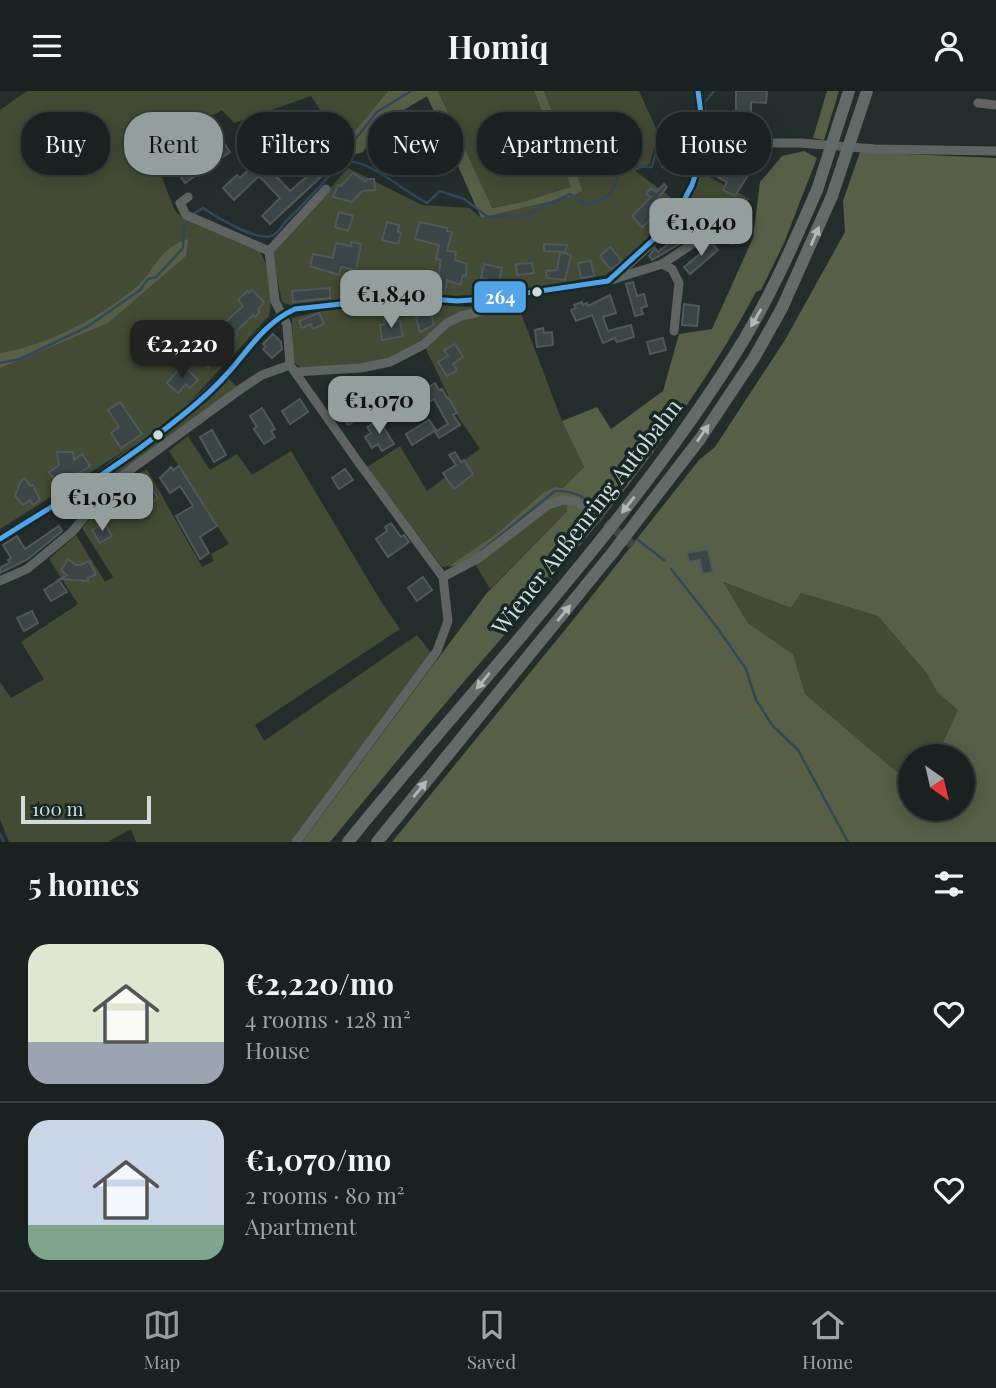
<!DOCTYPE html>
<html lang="en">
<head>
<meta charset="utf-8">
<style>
  body { margin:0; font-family:"Playfair Display",serif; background:#272f2e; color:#f1f3f6; height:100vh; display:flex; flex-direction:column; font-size:26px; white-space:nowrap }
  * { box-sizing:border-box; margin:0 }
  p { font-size:23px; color:#9fa4a5 }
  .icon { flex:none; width:38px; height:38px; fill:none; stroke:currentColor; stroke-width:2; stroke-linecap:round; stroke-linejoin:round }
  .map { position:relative; height:751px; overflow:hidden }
  .details { display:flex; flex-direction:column; background:#1a2221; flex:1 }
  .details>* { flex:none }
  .hud { position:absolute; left:21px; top:21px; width:956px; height:63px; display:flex; gap:14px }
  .needle { width:46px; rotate:146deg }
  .buttons { position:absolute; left:898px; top:653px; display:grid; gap:14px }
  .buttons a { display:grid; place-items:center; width:77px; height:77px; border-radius:50%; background:#1a2221; box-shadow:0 4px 18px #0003,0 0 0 2px #383f3f; font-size:35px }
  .scale { position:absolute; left:21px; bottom:18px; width:130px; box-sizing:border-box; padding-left:7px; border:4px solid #d0dcd9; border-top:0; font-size:19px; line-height:24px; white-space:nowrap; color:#d0dcd9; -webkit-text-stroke:5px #152825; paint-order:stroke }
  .price { position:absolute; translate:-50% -60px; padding:0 16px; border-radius:14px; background:#939f9c; color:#111; font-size:23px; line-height:46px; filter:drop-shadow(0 2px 4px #0008) }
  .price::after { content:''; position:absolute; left:50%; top:42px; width:21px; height:16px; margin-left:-10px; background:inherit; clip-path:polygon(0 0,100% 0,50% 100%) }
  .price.active { background:#222; color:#fff }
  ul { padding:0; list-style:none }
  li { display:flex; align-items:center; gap:21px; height:175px; padding:0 28px }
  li+li { border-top:2px solid #383f3f }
  li span { display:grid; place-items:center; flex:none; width:196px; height:140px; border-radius:21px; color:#555 }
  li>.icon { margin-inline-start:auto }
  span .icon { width:84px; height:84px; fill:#fffc; stroke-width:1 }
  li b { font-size:30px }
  h2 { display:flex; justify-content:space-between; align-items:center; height:84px; padding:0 28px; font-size:30px }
  .pill { padding:0 24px; border-radius:28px; background:#1a2221; box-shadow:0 4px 18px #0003,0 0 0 2px #383f3f; font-size:24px; line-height:63px }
  .pill.active { background:#939f9c; color:#111 }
  header { display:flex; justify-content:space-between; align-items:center; height:91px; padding:0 28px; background:#1a2221; font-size:32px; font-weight:700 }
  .dock { display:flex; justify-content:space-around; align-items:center; height:98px; border-top:2px solid #383f3f; background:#1a2221; font-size:19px; color:#9fa4a5 }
  .dock a { display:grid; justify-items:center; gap:4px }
  .dock .active { color:#939f9c }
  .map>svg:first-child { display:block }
  .green { fill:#434b34 }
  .forest { fill:#585f47; fill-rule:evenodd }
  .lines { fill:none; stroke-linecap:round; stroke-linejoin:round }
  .stream { stroke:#31475a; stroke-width:2.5 }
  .building { fill:#3a4646; stroke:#505859; stroke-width:2 }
  .minor-tunnel { stroke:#3d4846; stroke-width:9; stroke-dasharray:9 4.5; stroke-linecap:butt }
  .minor { stroke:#5f6462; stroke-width:9 }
  .highway { stroke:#636b68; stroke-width:12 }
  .highway-bridge { stroke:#636b68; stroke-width:12 }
  .bus-1-casing { stroke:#152825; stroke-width:10 }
  .bus-1 { stroke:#53a3e8; stroke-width:5 }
  .oneway { fill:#afbab7 }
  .bus-dot { fill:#d0dcd9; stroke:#152825; stroke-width:2.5 }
  .labels { text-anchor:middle; stroke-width:7; stroke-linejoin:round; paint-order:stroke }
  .street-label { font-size:23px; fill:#d0dcd9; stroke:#152825 }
  .line-badge { stroke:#152825; stroke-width:2.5 }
  .badge-label { font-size:19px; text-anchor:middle; font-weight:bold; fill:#fff }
</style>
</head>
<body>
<header><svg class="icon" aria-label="menu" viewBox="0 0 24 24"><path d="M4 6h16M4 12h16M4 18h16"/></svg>Homiq<svg class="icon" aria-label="person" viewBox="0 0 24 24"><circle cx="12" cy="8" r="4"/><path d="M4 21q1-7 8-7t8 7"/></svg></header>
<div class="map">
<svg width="996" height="751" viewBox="0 0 996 751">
  <rect width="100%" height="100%" fill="#232e2c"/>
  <g class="green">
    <path d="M27,0H388L343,54L311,5L234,32L222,19L152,61L175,120L184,128L260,161C270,176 273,207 269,225L186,315L145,347L0,438V19Z"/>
    <path d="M438,0H534L571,96L522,111L491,117Z"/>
    <path d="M544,0H639L658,42L650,73L635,80L676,110L642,154L606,184L490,204L452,205L412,202L367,204L294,216L282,211L272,163L348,77L422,114L470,117L481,127L569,106L583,100Z"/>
    <path d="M702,82L750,108L690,151L677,132Z"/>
    <path d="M516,209L562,330L584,376L563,397L555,396C536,412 461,477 442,476L367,376L400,355L427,400L446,386L454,398L473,383L464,369L480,358L459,327L423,252L391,267L359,274L302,277L293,271L292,227L326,219L359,216L404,212L469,216Z"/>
    <path d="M229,288L237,296L117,386L101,388Z"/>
    <path d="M188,345L210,379L237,363L252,384L291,360L382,512L400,538L255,634L264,650L417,544L437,569L302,751H136L131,738L108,751H9L0,728V591L11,607L44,588L21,551L78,513L49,468L76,444L105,491L113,486L82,437L101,417L100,414L126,390L147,378L202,476L214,470L211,463L229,453L169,360Z"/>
    <path d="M566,411L567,420L490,498L475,473L550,417Z"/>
    <path d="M722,491L791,517L801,502L878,525L928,584L937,601L959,619L937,665H910V685L904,687L805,603L793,563L748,532Z"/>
  </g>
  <g class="forest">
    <path d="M388,0H438L492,117L522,111L571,96L534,0H544L583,100L569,106L481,127L427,5L382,32L363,61L350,65L343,54Z"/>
    <path d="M827,0H839L824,49L813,47Z"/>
    <path d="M804,60L817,67L784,152L761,199L756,201C686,332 590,444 494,556C438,620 384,685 330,751H302L486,503L567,420L565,406L467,472L448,476L498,442L544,401L555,396L563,397L584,376L562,330L597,316L611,338L663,300L679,243L712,238L753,147L760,91L782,65Z"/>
    <path d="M860,61L996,67V751H392L573,529L699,369L715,356L785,249L845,141L843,110ZM723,491L791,517L801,502L878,525L928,584L937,601L958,619L937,665H962V718H910V685L904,687L805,603L793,563L748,532Z"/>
    <path d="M188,148L186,165L108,232L0,277V262C48,254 95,229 133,199C154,182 159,156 188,148Z"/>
  </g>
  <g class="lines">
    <g class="stream">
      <path d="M706,10L714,0"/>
      <path d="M342,71L349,56L377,21L411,0"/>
      <path d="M193,123L203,117C216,126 256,150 271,145C279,143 281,135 286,130C306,112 323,91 342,71C366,65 404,101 427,112L440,100L464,108L488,126L526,124L570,103L585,113C613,108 613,101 621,75L652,76L659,51L694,26L695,20"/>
      <path d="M0,272L20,268L87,236L140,199L148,188L156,186L183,157L184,136L189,129"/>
      <path d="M638,449L664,469"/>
      <path d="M481,460L555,400C575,399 585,407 601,419"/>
      <path d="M671,478L716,535L746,578L756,609L773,635L798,659L848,751"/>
      <path d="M0,743L4,751"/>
    </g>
  </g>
  <g class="building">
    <path d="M736,0H767L766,12L751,11V21H736Z"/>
    <path d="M294,28L300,39L278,53L271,42Z"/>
    <path d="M213,36L230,61L185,92L168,67Z"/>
    <path d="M678,47L694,52L683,84L662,76L665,70H667L669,66L672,67Z"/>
    <path d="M741,62L757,70L735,105L723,99L727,91L710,82L717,69L732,77Z"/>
    <path d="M323,65L331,71L323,84L270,133L262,125L280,107L259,85L234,109L223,97L237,84L240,87L260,68L290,100L317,77Z"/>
    <path d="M353,82L366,91L367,88H374L375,99L362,100L352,111L333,106L338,94L341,95Z"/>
    <path d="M664,93L667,96L650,117L656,123L642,136L632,125L651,106L646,103L651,97L656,101Z"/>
    <path d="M692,115L707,123L699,137L684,129Z"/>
    <path d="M339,121L353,125L348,140L335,136Z"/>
    <path d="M387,131L399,134L398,141L401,142L398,153L382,149Z"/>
    <path d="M420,131L447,137V140L452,141L447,160L456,161L455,169L467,173L466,185L463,184L460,194L447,189L445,202L436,201L441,169L436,168L439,154L415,148Z"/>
    <path d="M742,131L749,141L732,153L722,140L733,133L735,136Z"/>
    <path d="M677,132L688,148L652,169L649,165L655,157L658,161L669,152L667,148L674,143L671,140Z"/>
    <path d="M710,150L718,159L690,183L684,176L707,157L704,154Z"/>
    <path d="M351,151L361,153L356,179L341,176L339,184L310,175L313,163L333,167L336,152L351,155Z"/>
    <path d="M544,153L567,154L565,161L544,160Z"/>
    <path d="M610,156L622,170L611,179L600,165Z"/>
    <path d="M560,161L571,164L565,189L547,187L546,180L557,179Z"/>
    <path d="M591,170L594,185L581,187L578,172Z"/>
    <path d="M532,172L534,182L517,184L516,173Z"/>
    <path d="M484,173L502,177L499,191L481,187Z"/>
    <path d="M633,191L637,205L644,203L647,215L641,217L643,223L635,225L626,193Z"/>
    <path d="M364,195L365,203L347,204L346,196Z"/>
    <path d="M330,197V207L293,211L292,200Z"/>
    <path d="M252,199L264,211L258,219L260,221L255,226L253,224L236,241L238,244L208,277L196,266L219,242L217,239L243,215L238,209L247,200L249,202Z"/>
    <path d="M610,204L616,222L603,226L608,240L631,234L634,246L617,251L615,247L603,252L592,224L576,230L571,219L576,217L574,214L582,211L583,214L587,212L588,215Z"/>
    <path d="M684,213L699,215L697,235L682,234Z"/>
    <path d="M425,220L426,224L431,222L434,234L420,241L416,227Z"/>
    <path d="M319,222L324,233L313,238L311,233L302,237L299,230Z"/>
    <path d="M393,227L394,231L400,230L403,245L382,249L380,234L385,233L384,229Z"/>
    <path d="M543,237L544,242L552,241L553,254L537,256L535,239Z"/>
    <path d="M273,243L281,251L282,258L272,267L263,258L266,256L263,253Z"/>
    <path d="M663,247L666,259L650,263L647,251Z"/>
    <path d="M455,253L463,266L453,273L457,279L447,285L438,271L448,265L444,259Z"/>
    <path d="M180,277L184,281L187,278L198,289L190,297L186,293L178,302L167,292Z"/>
    <path d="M435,292L439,299L442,298L448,308L449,307L457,322L453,324L460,334L439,347L435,341L448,333L434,308L426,313L419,301Z"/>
    <path d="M352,302L363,317L353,325L356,329L348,334L334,315Z"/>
    <path d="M300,308L308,321L290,333L282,320Z"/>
    <path d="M120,311L142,343L121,357L111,342L119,336L108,319Z"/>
    <path d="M262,317L275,338L271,340L275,346L264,353L254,338L257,336L250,325Z"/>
    <path d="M379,329L394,353L382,360L378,353L372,357L365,346L371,342L367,336Z"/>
    <path d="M429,329L436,339L412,354L406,343Z"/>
    <path d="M212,339L226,364L214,371L200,346Z"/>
    <path d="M57,361H73L74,369L82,363L90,375L59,395L49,381L59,374Z"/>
    <path d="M455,361L461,371L464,369L473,383L454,398L443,382L456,374L449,364Z"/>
    <path d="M179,375L217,435L200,446L209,462L200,468L176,425L193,415L180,395L170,402L160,387L171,376L173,379Z"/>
    <path d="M345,378L353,389L339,398L332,387Z"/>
    <path d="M25,387L30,395L33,394L40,409L33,414L30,409L23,414L15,405L21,390Z"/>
    <path d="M149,393L158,407L144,416L141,410L119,425L112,414Z"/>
    <path d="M86,402L90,408L75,421L69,413Z"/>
    <path d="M104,432L112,445L100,452L92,439Z"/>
    <path d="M391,432L401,446L404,444L409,451L388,466L376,448L387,440L385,436Z"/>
    <path d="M59,435L62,440L28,468L0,482V477L10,471L8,469L11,467L3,454L17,445L25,458Z"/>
    <path d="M708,458L713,481L702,483L700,469L689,471L687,462Z"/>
    <path d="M68,468L76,474H81L89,470L96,483L88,487V490L60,488L67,484L61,479Z"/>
    <path d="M423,486L432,499L417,510L408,497Z"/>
    <path d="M59,489L67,501L51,510L44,499Z"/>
    <path d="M32,520L38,532L24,540L17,527Z"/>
  </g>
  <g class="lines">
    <path class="minor-tunnel" d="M595,423L633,454"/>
    <g class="minor">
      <path d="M978,12L996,14"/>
      <path d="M705,52H800L875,58L996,60"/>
      <path d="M188,106L180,112L186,124L269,160L275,210L287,234L290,274L359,372L443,486L448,530L437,560L296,751"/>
      <path d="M269,160L326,98"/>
      <path d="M662,173L709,142"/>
      <path d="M613,186C654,155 697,107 705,54C707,38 700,17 698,0"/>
      <path d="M295,281L361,277L390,271L423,254L447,232L461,225L514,213"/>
      <path d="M0,448L89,392L173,332L225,286L260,243L282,224L295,218L406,206L457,210L486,208L608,190L662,173L672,178L679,192L674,240"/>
      <path d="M443,486L479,467L548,414L563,409L576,411L595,423"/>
      <path d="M0,490L27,478L72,441L115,390L242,297L262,284L290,274"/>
    </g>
    <g class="highway">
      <path d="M348,751C479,589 626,437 737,260C769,209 793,154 817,99"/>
      <path d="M377,751L613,461L700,348L754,267L782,217L832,105"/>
    </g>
    <g class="highway-bridge">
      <path d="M817,99L849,0"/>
      <path d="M832,105L867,0"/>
    </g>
    <defs>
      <path id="bus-1" d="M0,448C59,411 120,375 174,331C192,317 211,301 226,284C248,260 264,232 295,218L406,206L457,210L486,208L608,190L655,147L682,113L692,94L705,54L698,0"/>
    </defs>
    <use href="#bus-1" class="bus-1-casing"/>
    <use href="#bus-1" class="bus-1"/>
  </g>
  <defs><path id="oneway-solid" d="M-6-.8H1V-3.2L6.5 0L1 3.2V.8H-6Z" transform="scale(1.75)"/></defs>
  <g class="oneway">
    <use href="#oneway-solid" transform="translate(815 145) rotate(-67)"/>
    <use href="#oneway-solid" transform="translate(756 227) rotate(120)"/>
    <use href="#oneway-solid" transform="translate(703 342) rotate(-55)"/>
    <use href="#oneway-solid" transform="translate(628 414) rotate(128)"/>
    <use href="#oneway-solid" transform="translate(564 522) rotate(-51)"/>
    <use href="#oneway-solid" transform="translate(483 590) rotate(130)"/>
    <use href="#oneway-solid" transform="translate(420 698) rotate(-51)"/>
  </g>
  <g class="bus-dot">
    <circle cx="537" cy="201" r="6"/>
    <circle cx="158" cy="344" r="6"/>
  </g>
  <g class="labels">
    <g class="street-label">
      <text transform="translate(587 426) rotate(-52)" y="8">Wiener Außenring Autobahn</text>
    </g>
  </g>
  <rect class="line-badge" x="473" y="189" width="54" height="34" rx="7" fill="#53a3e8"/>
  <g class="badge-label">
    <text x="500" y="213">264</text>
  </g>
</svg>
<div class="buttons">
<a><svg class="needle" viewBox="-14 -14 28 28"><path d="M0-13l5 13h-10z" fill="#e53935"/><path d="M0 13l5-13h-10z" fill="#9fa4a5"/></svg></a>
</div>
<div class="scale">100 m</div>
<b class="price" style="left:701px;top:167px">€1,040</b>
<b class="price" style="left:391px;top:239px">€1,840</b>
<b class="price active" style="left:182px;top:289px">€2,220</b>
<b class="price" style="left:379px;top:345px">€1,070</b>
<b class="price" style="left:102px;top:442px">€1,050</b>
<div class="hud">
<a class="pill">Buy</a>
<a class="pill active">Rent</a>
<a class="pill">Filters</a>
<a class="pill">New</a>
<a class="pill">Apartment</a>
<a class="pill">House</a>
</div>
</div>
<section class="details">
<h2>5 homes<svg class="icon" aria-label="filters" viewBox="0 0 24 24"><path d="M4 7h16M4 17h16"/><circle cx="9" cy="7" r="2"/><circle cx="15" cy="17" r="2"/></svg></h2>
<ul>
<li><span style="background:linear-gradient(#dfe7d0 70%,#9aa5b1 0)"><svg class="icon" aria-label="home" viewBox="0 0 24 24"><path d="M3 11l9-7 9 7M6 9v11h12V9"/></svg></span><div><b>€2,220/mo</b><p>4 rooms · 128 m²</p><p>House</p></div><svg class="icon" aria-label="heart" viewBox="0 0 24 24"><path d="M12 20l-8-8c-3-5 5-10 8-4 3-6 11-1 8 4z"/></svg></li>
<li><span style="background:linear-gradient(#c9d6e8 75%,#7fa58c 0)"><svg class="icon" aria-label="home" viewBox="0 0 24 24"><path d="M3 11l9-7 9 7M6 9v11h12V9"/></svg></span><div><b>€1,070/mo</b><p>2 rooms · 80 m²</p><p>Apartment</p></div><svg class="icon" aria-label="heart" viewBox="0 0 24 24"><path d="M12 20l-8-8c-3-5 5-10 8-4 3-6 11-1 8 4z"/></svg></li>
</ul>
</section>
<nav class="dock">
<a class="active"><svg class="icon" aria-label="map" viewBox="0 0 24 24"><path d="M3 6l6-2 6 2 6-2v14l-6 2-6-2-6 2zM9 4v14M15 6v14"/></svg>Map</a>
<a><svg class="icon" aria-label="saved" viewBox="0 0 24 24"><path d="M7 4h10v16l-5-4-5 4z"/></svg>Saved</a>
<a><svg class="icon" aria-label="home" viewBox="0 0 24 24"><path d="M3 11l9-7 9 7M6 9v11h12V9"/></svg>Home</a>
</nav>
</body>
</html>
